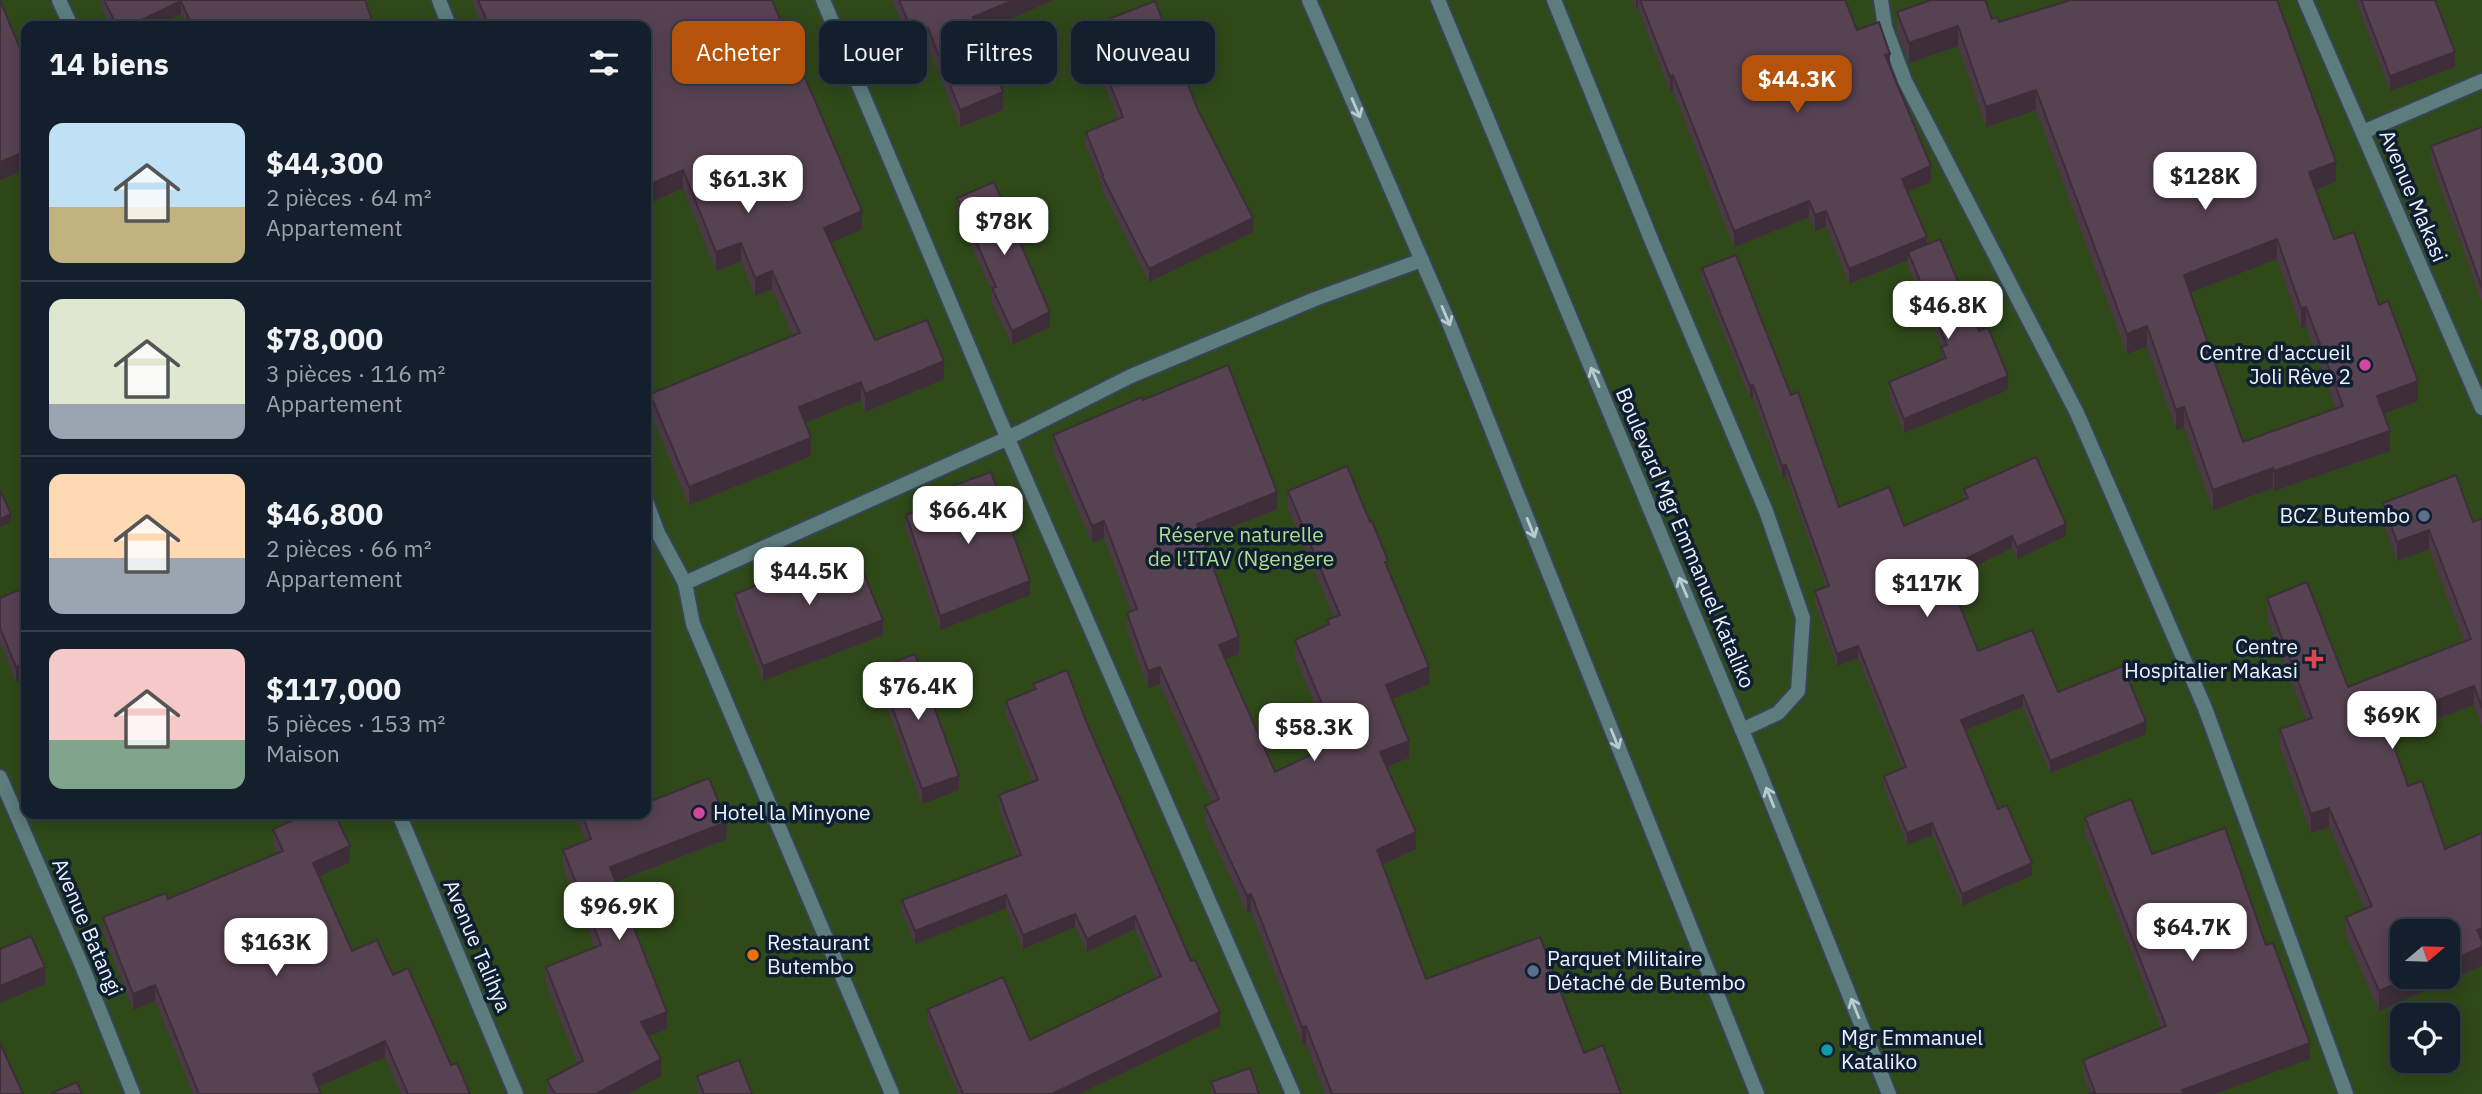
<!DOCTYPE html>
<html lang="fr">
<head>
<meta charset="utf-8">
<style>
  body { margin:0; font-family:"IBM Plex Sans",sans-serif; background:#1c2734; color:#f1f3f6; height:100vh; display:flex; flex-direction:column; font-size:26px; white-space:nowrap }
  * { box-sizing:border-box; margin:0 }
  p { font-size:23px; color:#9da2a9 }
  .icon { flex:none; width:38px; height:38px; fill:none; stroke:currentColor; stroke-width:2; stroke-linecap:round; stroke-linejoin:round }
  .map { position:relative; flex:1; overflow:hidden }
  .panel { position:absolute; left:21px; top:21px; width:630px; height:798px; display:flex; flex-direction:column; background:#131f2c; border-radius:14px; box-shadow:0 4px 18px #0003,0 0 0 2px #323d48 }
  .panel>* { flex:none }
  .banner { position:absolute; left:672px; top:21px; width:665px; height:63px; display:flex; gap:14px }
  .needle { width:46px; rotate:71deg }
  .controls { position:absolute; left:2390px; top:919px; display:grid; gap:14px }
  .controls a { display:grid; place-items:center; width:70px; height:70px; border-radius:14px; background:#131f2c; box-shadow:0 4px 18px #0003,0 0 0 2px #323d48; font-size:35px }
  .price { position:absolute; translate:-50% -60px; padding:0 16px; border-radius:14px; background:#fff; color:#222; font-size:23px; line-height:46px; filter:drop-shadow(0 2px 4px #0008) }
  .price::after { content:''; position:absolute; left:50%; top:42px; width:21px; height:16px; margin-left:-10px; background:inherit; clip-path:polygon(0 0,100% 0,50% 100%) }
  .price.active { background:#b45309; color:#fff }
  ul { padding:0; list-style:none }
  li { display:flex; align-items:center; gap:21px; height:175px; padding:0 28px }
  li+li { border-top:2px solid #323d48 }
  li span { display:grid; place-items:center; flex:none; width:196px; height:140px; border-radius:14px; color:#555 }
  li>.icon { margin-inline-start:auto }
  span .icon { width:84px; height:84px; fill:#fffc; stroke-width:1 }
  li b { font-size:30px }
  h2 { display:flex; justify-content:space-between; align-items:center; height:84px; padding:0 28px; font-size:30px }
  .tag { padding:0 24px; border-radius:14px; background:#131f2c; box-shadow:0 4px 18px #0003,0 0 0 2px #323d48; font-size:24px; line-height:63px }
  .tag.active { background:#b45309; color:#fff }
  .map>svg:first-child { display:block }
  .green { fill:#2f4919; fill-rule:evenodd }
  .lines { fill:none; stroke-linecap:round; stroke-linejoin:round }
  .minor-casing { stroke:#364556; stroke-width:18 }
  .tertiary-casing { stroke:#364556; stroke-width:18 }
  .minor { stroke:#5c7c7e; stroke-width:14 }
  .tertiary { stroke:#5c7c7e; stroke-width:14 }
  .wall { fill:#4b3947; fill-rule:evenodd }
  .shaded-wall { fill:#3d2e39 }
  .building { fill:#574252; stroke:#3d2e39; stroke-width:2; fill-rule:evenodd }
  .oneway { stroke:#b9cad1 }
  .hotel-dot { fill:#d1479c; stroke:#0f1f31; stroke-width:2.5 }
  .service-dot { fill:#5c6f8a; stroke:#0f1f31; stroke-width:2.5 }
  .health-dot { fill:#e0444e; stroke:#0f1f31; stroke-width:2.5 }
  .food-dot { fill:#e8710a; stroke:#0f1f31; stroke-width:2.5 }
  .culture-dot { fill:#0f9aa8; stroke:#0f1f31; stroke-width:2.5 }
  .labels { text-anchor:middle; stroke-width:7; stroke-linejoin:round; paint-order:stroke }
  .street-label { font-size:21px; fill:#ebf4fe; stroke:#0f1f31 }
  .poi-label { font-size:21px; fill:#ebf4fe; stroke:#0f1f31; text-anchor:start }
  .park-label { font-size:21px; fill:#b0dc90; stroke:#0f1f31 }
</style>
</head>
<body>
<div class="map">
<svg width="2482" height="1094" viewBox="0 0 2482 1094">
  <rect width="100%" height="100%" fill="#19293b"/>
  <path class="green" d="M0,0H2482V1094H0ZM26,26H646V814H26ZM2403,931H2448V976H2403ZM2403,1015H2448V1060H2403Z"/>
  <g class="lines">
    <defs>
      <g id="minor">
        <path d="M59,0L71,26"/>
        <path d="M439,0L449,26"/>
        <path d="M823,0L998,416L1293,1094"/>
        <path d="M1554,0L1653,244L1766,511L1803,618L1798,691L1778,713L1742,730"/>
        <path d="M1881,0L1885,27L1905,81L2077,413L2205,708L2346,1094"/>
        <path d="M2305,0L2482,408"/>
        <path d="M2363,132L2482,81"/>
        <path d="M646,501L658,533L685,583L693,624L892,1094"/>
        <path d="M685,583L1008,438L1131,376L1315,299L1422,260"/>
        <path d="M0,777L82,966L133,1094"/>
        <path d="M399,814L516,1094"/>
      </g>
      <g id="tertiary">
        <path d="M1309,0L1449,323L1757,1094"/>
        <path d="M1438,0L1759,771L1889,1094"/>
      </g>
    </defs>
    <use href="#minor" class="minor-casing"/>
    <use href="#tertiary" class="tertiary-casing"/>
    <use href="#minor" class="minor"/>
    <use href="#tertiary" class="tertiary"/>
  </g>
  <g class="wall">
    <path d="M101,0H365L374,26H187L181,14L155,26H111L101,8Z"/>
    <path d="M473,0H772L862,229L831,243L875,340L944,379L865,412L861,400L805,423L811,456L689,505L650,412V394L793,336L772,289L755,296L741,261L716,271L683,188L646,205V26H482L473,5Z"/>
    <path d="M892,0H1054L979,32L1003,110L960,127L928,45L913,51Z"/>
    <path d="M1632,0H1845L1857,30L1890,68L1931,182L1907,192L1927,244L1979,331L2008,390L1904,433L1889,396V382L1941,360L1942,347L1908,266V260L1849,284L1826,226L1815,231L1809,217L1734,247L1673,91L1670,92L1638,8L1636,9Z"/>
    <path d="M2356,0H2435L2455,67L2390,91Z"/>
    <path d="M1897,12L1992,19L2336,182L2316,189L2334,239L2379,305L2418,401L2383,414L2390,451L2274,491L2273,488L2213,510L2184,427L2176,430L2147,346L2127,354L2036,110L1986,127L1958,46L1909,63L1897,32ZM2277,259L2301,328L2306,327L2336,408L2243,442L2190,292Z"/>
    <path d="M1088,27L1198,110L1253,232L1149,282L1102,190V185L1086,146V132L1118,119L1088,41Z"/>
    <path d="M2482,127V302L2431,161V146Z"/>
    <path d="M957,198L1050,327L1012,345L992,303V292L957,213Z"/>
    <path d="M1702,268L1791,395L1839,507L1904,526L1964,499V489L2066,536L2017,559L2012,548L1949,579L1978,651L2058,692L2146,734L2050,773L2023,707L1965,730L1998,809L2032,875L1962,906L1932,835L1907,845L1884,788V776L1902,768L1858,658L1837,666L1815,603V591L1826,587L1786,476L1782,478L1753,397L1750,398L1702,280Z"/>
    <path d="M1143,400L1277,509L1202,539L1239,654L1225,659L1275,772L1332,745L1295,657V640L1327,625V620L1334,618L1288,508V491L1388,570L1429,684L1392,700L1409,758L1387,767L1416,849L1382,865L1426,979L1584,1053L1621,1094H1325L1306,1043L1302,1044L1251,911L1247,913L1205,823V806L1212,802L1160,684L1148,688L1127,630V613L1131,611L1104,538L1092,543L1053,452V435Z"/>
    <path d="M952,486L1030,595L940,630L906,529V515L952,496Z"/>
    <path d="M2383,503L2473,522L2482,521V727L2474,705L2391,737L2408,786L2445,849L2482,833V966L2379,1011L2346,936V917L2365,909L2329,827L2311,833L2280,748V729L2306,720L2267,617V598L2348,687L2464,642L2429,549L2397,561L2383,522Z"/>
    <path d="M26,587L16,682L0,642V598Z"/>
    <path d="M735,594L883,635L763,681L735,608Z"/>
    <path d="M878,668L959,790L922,804L878,683Z"/>
    <path d="M1033,684L1088,726L1220,1026L1079,1094H958L928,1023V1009L1030,1040L1156,978L1135,929L1087,952L1075,927L1023,949L1006,908L915,944L902,913V900L1017,856L999,808V795L1033,782L1006,714V701L1033,690Z"/>
    <path d="M575,814H646L727,839L616,882L667,1029L649,1036L661,1076L628,1094H547V1080L577,1063L546,983V967L595,948L563,867V850L586,841Z"/>
    <path d="M2085,817L2152,854L2266,945L2310,1059L2090,1093L2083,1076V1060L2161,1028L2085,833Z"/>
    <path d="M273,829L350,862L319,876L352,951L393,975L470,1094H401L385,1057L318,1087L321,1094H193L155,1001L133,1010L103,932V917L168,899L277,853L273,845Z"/>
    <path d="M697,1076L752,1094H699L697,1090Z"/>
    <path d="M1211,1082L1259,1094H1211Z"/>
  </g>
  <g class="shaded-wall">
    <path d="M1014,0H1054L973,35V17Z"/>
    <path d="M1636,0H1638V8L1636,9Z"/>
    <path d="M181,1V14L155,26H129Z"/>
    <path d="M1958,26V46L1909,63V43Z"/>
    <path d="M928,28V45L913,51V34Z"/>
    <path d="M2455,52V67L2390,91V76Z"/>
    <path d="M1890,54V69L1885,55Z"/>
    <path d="M1673,75V91L1670,92V77Z"/>
    <path d="M2036,90V110L1986,127V107Z"/>
    <path d="M1003,92V110L960,127V110Z"/>
    <path d="M26,151V169L0,180V162Z"/>
    <path d="M2336,162V182L2309,192V172Z"/>
    <path d="M1931,166V182L1902,194V179Z"/>
    <path d="M683,170V188L646,205V186Z"/>
    <path d="M1809,201V217L1734,247V231Z"/>
    <path d="M862,211V229L824,246V228Z"/>
    <path d="M1826,211V226L1815,231V215Z"/>
    <path d="M1253,218V232L1149,282V269Z"/>
    <path d="M1927,237V252H1908V260L1849,284V269Z"/>
    <path d="M2277,239V259L2184,295V275Z"/>
    <path d="M741,243V261L716,271V252Z"/>
    <path d="M772,271V289L755,296V278Z"/>
    <path d="M2306,307V327L2301,328V308Z"/>
    <path d="M1050,312V327L1012,345V331Z"/>
    <path d="M2147,326V346L2127,354V334Z"/>
    <path d="M944,361V379L865,412V394Z"/>
    <path d="M2008,376V390L1904,433V419Z"/>
    <path d="M2418,381V401L2377,416V396Z"/>
    <path d="M861,382V400L799,425V407Z"/>
    <path d="M1753,385V397L1750,398V386Z"/>
    <path d="M2184,407V427L2176,430V410Z"/>
    <path d="M2390,431V451L2274,491V471Z"/>
    <path d="M811,438V456L689,505V487Z"/>
    <path d="M1786,465V476L1782,478V466Z"/>
    <path d="M2273,468V488L2213,510V490Z"/>
    <path d="M1277,492V509L1197,541V524Z"/>
    <path d="M11,514V522L0,527V519Z"/>
    <path d="M1104,521V538L1092,543V526Z"/>
    <path d="M2066,524V536L2017,559V547Z"/>
    <path d="M2429,530V549L2397,561V542Z"/>
    <path d="M2012,536V548L1945,581V569Z"/>
    <path d="M1030,581V595L940,630V616Z"/>
    <path d="M883,620V635L763,681V666Z"/>
    <path d="M1239,637V654L1219,662V645Z"/>
    <path d="M1858,646V658L1837,666V654Z"/>
    <path d="M26,663V678L16,682V667Z"/>
    <path d="M1160,667V684L1148,688V671Z"/>
    <path d="M1429,667V684L1386,702V685Z"/>
    <path d="M2474,686V705L2385,739V720Z"/>
    <path d="M2023,695V707L1961,732V720Z"/>
    <path d="M2146,722V734L2050,773V761Z"/>
    <path d="M1409,741V758L1380,769V752Z"/>
    <path d="M959,776V790L922,804V789Z"/>
    <path d="M2329,808V827L2311,833V814Z"/>
    <path d="M727,822V839L610,884V867Z"/>
    <path d="M1932,823V835L1907,845V833Z"/>
    <path d="M1416,832V849L1377,867V850Z"/>
    <path d="M350,846V862L313,879V863Z"/>
    <path d="M2032,863V875L1962,906V894Z"/>
    <path d="M1251,894V911L1247,913V896Z"/>
    <path d="M1006,895V908L915,944V931Z"/>
    <path d="M1075,914V927L1023,949V935Z"/>
    <path d="M1135,916V929L1087,952V939Z"/>
    <path d="M2482,928V947L2477,930Z"/>
    <path d="M2482,947V966L2379,1011V991L2414,976H2448V962Z"/>
    <path d="M45,967V984L0,1003V986Z"/>
    <path d="M155,985V1001L133,1010V994Z"/>
    <path d="M667,1012V1029L641,1039V1022Z"/>
    <path d="M1220,1012V1026L1079,1094H1052Z"/>
    <path d="M1306,1026V1043L1302,1044V1027Z"/>
    <path d="M385,1041V1057L313,1089V1074Z"/>
    <path d="M2310,1043V1059L2215,1094H2182V1090Z"/>
    <path d="M661,1059V1076L628,1094H596Z"/>
  </g>
  <g class="building">
    <path d="M0,0L26,63V151L0,162Z"/>
    <path d="M104,0H365L374,26H192L181,1L129,26H117Z"/>
    <path d="M478,0H772L862,211L824,228L875,340L927,320L944,361L865,394L861,382L799,407L811,438L689,487L650,394L800,333L772,271L755,278L741,243L716,252L683,170L646,186V26H489Z"/>
    <path d="M899,0H1014L973,17L1003,92L960,110L928,28L913,34Z"/>
    <path d="M1640,0H1845L1857,30L1879,22L1890,54L1885,55L1931,166L1902,179L1927,237L1849,269L1826,211L1815,215L1809,201L1734,231L1673,75L1670,77Z"/>
    <path d="M1931,0H1985L1992,19L1997,17L1999,22L2071,0H2277L2336,162L2309,172L2334,239L2354,232L2379,305L2388,301L2418,381L2377,396L2390,431L2274,471L2273,468L2213,490L2184,407L2176,410L2147,326L2127,334L2036,90L1986,107L1958,26L1909,43L1897,12ZM2277,239L2301,308L2306,307L2343,406L2243,442L2184,275Z"/>
    <path d="M2361,0H2435L2455,52L2390,76Z"/>
    <path d="M1155,1L1198,110L1253,218L1149,269L1102,176L1103,175L1086,132L1123,117L1088,27Z"/>
    <path d="M2482,127V288L2431,146Z"/>
    <path d="M994,182L1050,312L1012,331L992,288L996,287L957,198Z"/>
    <path d="M1940,239L1979,331L1988,327L2008,376L1904,419L1889,382L1946,358L1941,347L1947,345L1908,252Z"/>
    <path d="M1736,255L1791,395L1798,392L1839,507L1889,487L1904,526L1968,498L1964,489L2036,457L2066,524L2017,547L2012,536L1945,569L1978,651L2032,630L2058,692L2123,666L2146,722L2050,761L2023,695L1961,720L1998,809L2007,805L2032,863L1962,894L1932,823L1907,833L1884,776L1906,767L1858,646L1837,654L1815,591L1829,586L1786,465L1782,466L1753,385L1750,386L1702,268Z"/>
    <path d="M1228,365L1277,492L1197,524L1239,637L1219,645L1275,772L1338,742L1295,640L1329,624L1327,620L1340,615L1288,491L1347,466L1370,522L1372,521L1388,561L1385,562L1429,667L1386,685L1409,741L1380,752L1416,832L1377,850L1426,979L1540,937L1584,1053L1603,1045L1621,1094H1332L1306,1026L1302,1027L1251,894L1247,896L1205,806L1219,799L1160,667L1148,671L1127,613L1137,609L1104,521L1092,526L1053,435L1142,397L1143,400Z"/>
    <path d="M991,472L1030,581L940,616L906,515L955,494L952,486Z"/>
    <path d="M2456,475L2473,522L2481,519L2482,521V708L2474,686L2385,720L2408,786L2422,781L2445,849L2482,833V928L2477,930L2482,941V947L2448,962V931H2403V976H2414L2379,991L2346,917L2372,906L2329,808L2311,814L2280,729L2312,718L2267,598L2307,582L2348,687L2471,639L2429,530L2397,542L2383,503Z"/>
    <path d="M0,490L11,514L0,519Z"/>
    <path d="M853,547L883,620L763,666L735,594Z"/>
    <path d="M26,587V663L16,667L0,628V598Z"/>
    <path d="M915,654L959,776L922,789L878,668Z"/>
    <path d="M1067,670L1088,726L1148,863L1191,961L1195,960L1220,1012L1052,1094H963L928,1009L1003,977L1030,1040L1161,976L1135,916L1087,939L1075,914L1023,935L1006,895L915,931L902,900L1021,855L999,795L1038,780L1006,701L1036,689L1033,684Z"/>
    <path d="M709,778L727,822L610,867L667,1012L641,1022L661,1059L596,1094H555L547,1080L583,1061L546,967L601,945L563,850L591,839L582,814H646V803Z"/>
    <path d="M2131,799L2152,854L2225,828L2266,945L2273,943L2310,1043L2182,1090L2184,1094H2088L2095,1092L2083,1060L2166,1026L2085,817Z"/>
    <path d="M307,814H335L350,846L313,863L352,951L377,940L393,975L408,968L451,1065L457,1063L470,1094H408L385,1041L313,1074L321,1094H199L155,985L133,994L103,917L166,893L168,899L283,851L273,829Z"/>
    <path d="M31,936L45,967L0,986V949Z"/>
    <path d="M0,1043L23,1094H0Z"/>
    <path d="M739,1060L752,1094H704L697,1076Z"/>
    <path d="M1250,1068L1259,1094H1216L1211,1082Z"/>
    <path d="M77,1082L82,1094H50Z"/>
  </g>
  <defs><path id="oneway-shaft" d="M-6 0H5M1.5-3L5.5 0L1.5 3" fill="none" stroke-width="1.6" stroke-linecap="round" stroke-linejoin="round" transform="scale(1.75)"/></defs>
  <g class="oneway">
    <use href="#oneway-shaft" transform="translate(1356 108) rotate(67)"/>
    <use href="#oneway-shaft" transform="translate(1446 316) rotate(67)"/>
    <use href="#oneway-shaft" transform="translate(1595 377) rotate(-113)"/>
    <use href="#oneway-shaft" transform="translate(1531 528) rotate(68)"/>
    <use href="#oneway-shaft" transform="translate(1683 587) rotate(-113)"/>
    <use href="#oneway-shaft" transform="translate(1615 739) rotate(68)"/>
    <use href="#oneway-shaft" transform="translate(1770 797) rotate(-112)"/>
    <use href="#oneway-shaft" transform="translate(1855 1008) rotate(-112)"/>
  </g>
  <g class="hotel-dot">
    <circle cx="2365" cy="365" r="7"/>
    <circle cx="699" cy="813" r="7"/>
  </g>
  <g class="service-dot">
    <circle cx="2424" cy="516" r="7"/>
    <circle cx="1533" cy="971" r="7"/>
  </g>
  <path class="health-dot" d="M2310.5 648.5h7v7h7v7h-7v7h-7v-7h-7v-7h7z"/>
  <circle class="food-dot" cx="753" cy="955" r="7"/>
  <circle class="culture-dot" cx="1827" cy="1050" r="7"/>
  <g class="labels">
    <g class="street-label">
      <text transform="translate(2413 196) rotate(67)" y="7">Avenue Makasi</text>
      <text transform="translate(1685 538) rotate(67)" y="7">Boulevard Mgr Emmanuel Kataliko</text>
      <text transform="translate(87 927) rotate(67)" y="7">Avenue Batangi</text>
      <text transform="translate(477 946) rotate(67)" y="7">Avenue Talihya</text>
    </g>
    <g class="poi-label">
      <text x="2351" y="360" text-anchor="end">Centre d'accueil<tspan x="2351" dy="24">Joli Rêve 2</tspan></text>
      <text x="2410" y="523" text-anchor="end">BCZ Butembo</text>
      <text x="2298" y="654" text-anchor="end">Centre<tspan x="2298" dy="24">Hospitalier Makasi</tspan></text>
      <text x="713" y="820">Hotel la Minyone</text>
      <text x="767" y="950">Restaurant<tspan x="767" dy="24">Butembo</tspan></text>
      <text x="1547" y="966">Parquet Militaire<tspan x="1547" dy="24">Détaché de Butembo</tspan></text>
      <text x="1841" y="1045">Mgr Emmanuel<tspan x="1841" dy="24">Kataliko</tspan></text>
    </g>
    <g class="park-label">
      <text x="1241" y="542">Réserve naturelle<tspan x="1241" dy="24">de l'ITAV (Ngengere</tspan></text>
    </g>
  </g>
</svg>
<div class="controls">
<a><svg class="needle" viewBox="-14 -14 28 28"><path d="M0-13l5 13h-10z" fill="#e53935"/><path d="M0 13l5-13h-10z" fill="#9da2a9"/></svg></a>
<a><svg class="icon" aria-label="locate" viewBox="0 0 24 24"><circle cx="12" cy="12" r="6"/><path d="M12 2v4M12 18v4M2 12h4M18 12h4"/></svg></a>
</div>
<b class="price active" style="left:1797px;top:115px">$44.3K</b>
<b class="price" style="left:2205px;top:212px">$128K</b>
<b class="price" style="left:748px;top:215px">$61.3K</b>
<b class="price" style="left:1004px;top:257px">$78K</b>
<b class="price" style="left:1948px;top:341px">$46.8K</b>
<b class="price" style="left:968px;top:546px">$66.4K</b>
<b class="price" style="left:809px;top:607px">$44.5K</b>
<b class="price" style="left:1927px;top:619px">$117K</b>
<b class="price" style="left:918px;top:722px">$76.4K</b>
<b class="price" style="left:2392px;top:751px">$69K</b>
<b class="price" style="left:1314px;top:763px">$58.3K</b>
<b class="price" style="left:619px;top:942px">$96.9K</b>
<b class="price" style="left:2192px;top:963px">$64.7K</b>
<b class="price" style="left:276px;top:978px">$163K</b>
<div class="banner">
<a class="tag active">Acheter</a>
<a class="tag">Louer</a>
<a class="tag">Filtres</a>
<a class="tag">Nouveau</a>
</div>
<section class="panel">
<h2>14 biens<svg class="icon" aria-label="filters" viewBox="0 0 24 24"><path d="M4 7h16M4 17h16"/><circle cx="9" cy="7" r="2"/><circle cx="15" cy="17" r="2"/></svg></h2>
<ul>
<li><span style="background:linear-gradient(#bfe0f5 60%,#c2b280 0)"><svg class="icon" aria-label="home" viewBox="0 0 24 24"><path d="M3 11l9-7 9 7M6 9v11h12V9"/></svg></span><div><b>$44,300</b><p>2 pièces · 64 m²</p><p>Appartement</p></div></li>
<li><span style="background:linear-gradient(#dfe7d0 75%,#9aa5b1 0)"><svg class="icon" aria-label="home" viewBox="0 0 24 24"><path d="M3 11l9-7 9 7M6 9v11h12V9"/></svg></span><div><b>$78,000</b><p>3 pièces · 116 m²</p><p>Appartement</p></div></li>
<li><span style="background:linear-gradient(#ffd9b3 60%,#9aa5b1 0)"><svg class="icon" aria-label="home" viewBox="0 0 24 24"><path d="M3 11l9-7 9 7M6 9v11h12V9"/></svg></span><div><b>$46,800</b><p>2 pièces · 66 m²</p><p>Appartement</p></div></li>
<li><span style="background:linear-gradient(#f6c9c9 65%,#7fa58c 0)"><svg class="icon" aria-label="home" viewBox="0 0 24 24"><path d="M3 11l9-7 9 7M6 9v11h12V9"/></svg></span><div><b>$117,000</b><p>5 pièces · 153 m²</p><p>Maison</p></div></li>
</ul>
</section>
</div>
</body>
</html>
